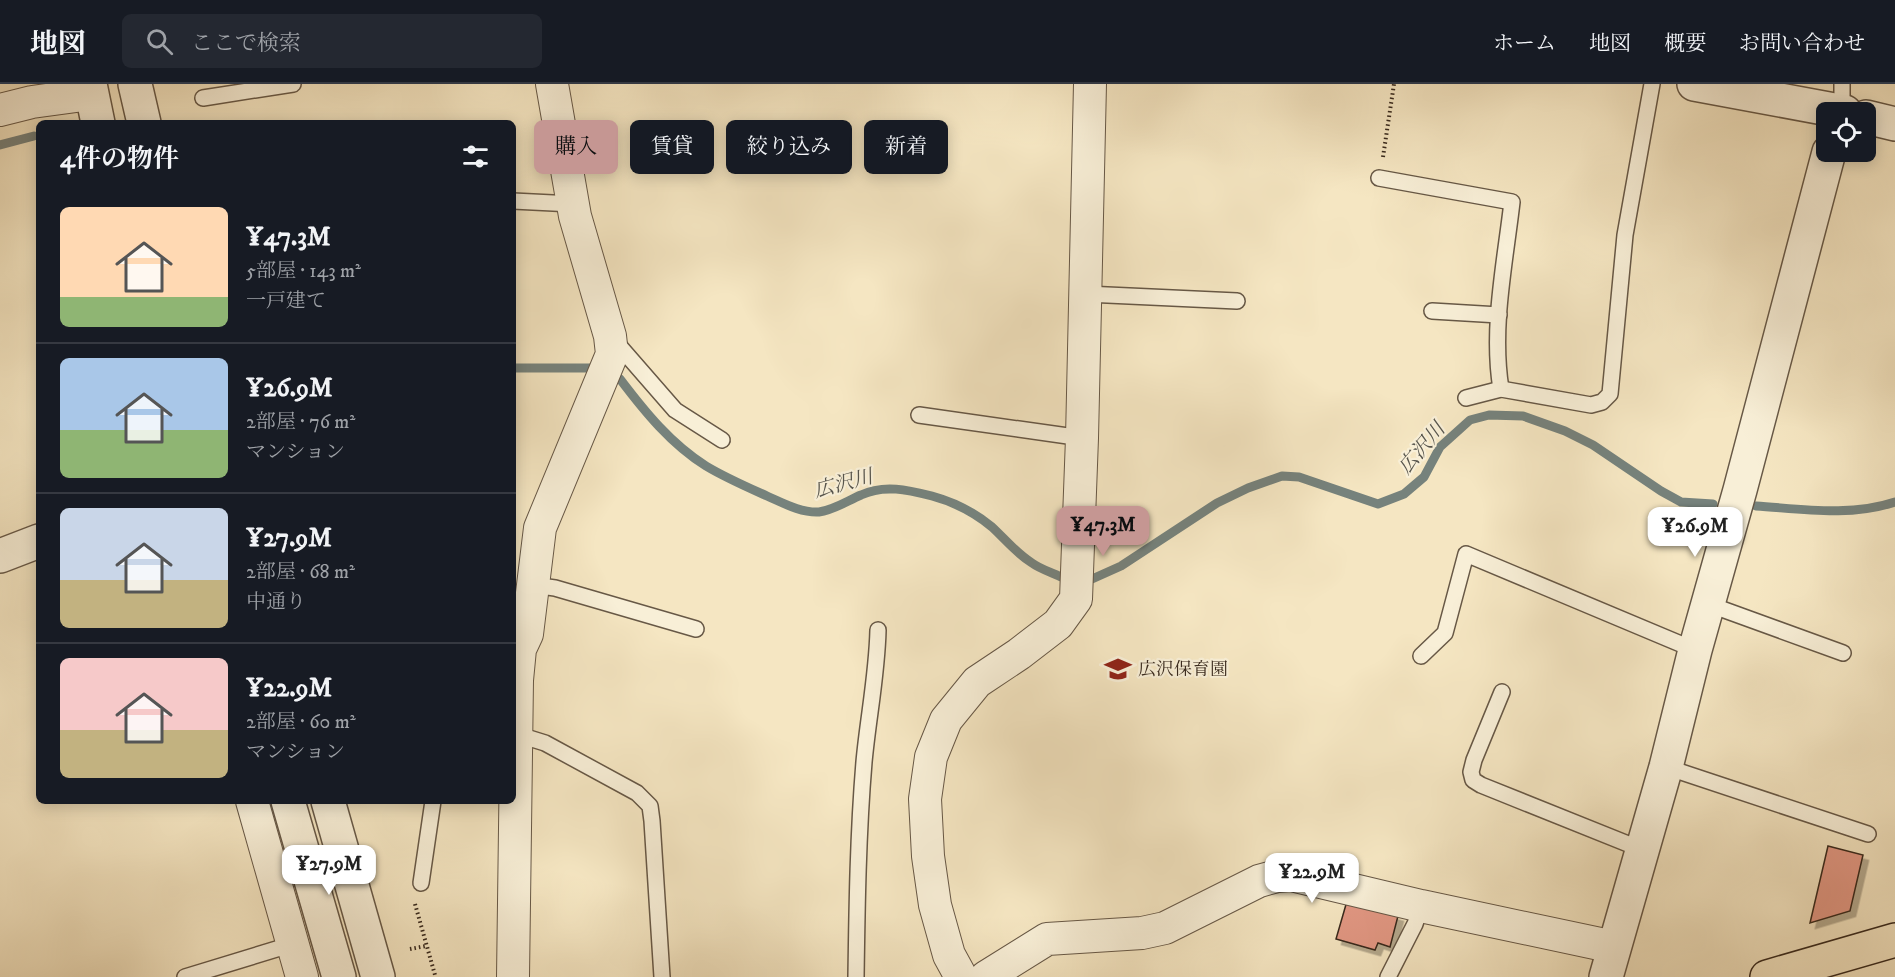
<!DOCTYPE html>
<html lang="ja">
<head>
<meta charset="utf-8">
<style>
  body { margin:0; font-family:"IM FELL DW Pica","Noto Serif JP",serif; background:#242831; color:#f1f3f6; height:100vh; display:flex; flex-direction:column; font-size:22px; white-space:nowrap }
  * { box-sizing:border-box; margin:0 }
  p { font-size:20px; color:#9ea1a6 }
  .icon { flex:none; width:33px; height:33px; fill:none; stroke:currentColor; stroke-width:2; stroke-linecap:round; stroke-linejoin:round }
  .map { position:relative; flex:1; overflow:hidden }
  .drawer { position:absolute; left:36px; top:36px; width:480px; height:684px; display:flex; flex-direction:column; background:#171b24; border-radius:9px; box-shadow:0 3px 15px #0003 }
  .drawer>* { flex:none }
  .guide { position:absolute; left:534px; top:36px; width:570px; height:54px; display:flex; gap:12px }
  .tools { position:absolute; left:1816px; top:18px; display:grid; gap:12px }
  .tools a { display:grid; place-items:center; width:60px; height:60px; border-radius:9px; background:#171b24; box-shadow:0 3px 15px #0003; font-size:30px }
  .price { position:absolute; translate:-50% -51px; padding:0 14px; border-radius:12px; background:#fff; color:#222; font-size:20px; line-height:39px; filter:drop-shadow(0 2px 3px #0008) }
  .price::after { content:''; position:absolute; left:50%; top:36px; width:18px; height:14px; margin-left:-9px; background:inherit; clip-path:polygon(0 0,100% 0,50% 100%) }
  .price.active { background:#c59692; color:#111 }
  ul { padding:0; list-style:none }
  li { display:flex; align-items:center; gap:18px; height:150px; padding:0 24px }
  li+li { border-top:2px solid #363941 }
  li span { display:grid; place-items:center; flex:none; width:168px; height:120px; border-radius:9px; color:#555 }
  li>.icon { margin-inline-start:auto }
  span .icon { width:72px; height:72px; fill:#fffc; stroke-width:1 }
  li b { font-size:26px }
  h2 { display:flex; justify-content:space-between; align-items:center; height:72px; padding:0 24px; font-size:26px }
  .chip { padding:0 21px; border-radius:9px; background:#171b24; box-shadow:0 3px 15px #0003; font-size:21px; line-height:54px }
  .chip.active { background:#c59692; color:#111 }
  header { display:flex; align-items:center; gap:36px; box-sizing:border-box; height:84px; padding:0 30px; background:#171b24; border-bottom:2px solid #363941 }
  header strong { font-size:28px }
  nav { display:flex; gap:33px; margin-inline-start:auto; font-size:21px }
  .search { width:420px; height:54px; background:#242831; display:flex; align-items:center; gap:15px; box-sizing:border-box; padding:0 21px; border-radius:9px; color:#9ea1a6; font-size:22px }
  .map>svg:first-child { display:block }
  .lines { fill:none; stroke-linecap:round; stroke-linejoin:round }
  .stream { stroke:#76827c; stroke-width:9 }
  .building { fill:#e29884; stroke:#38291d; stroke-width:1.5; filter:url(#shadow) }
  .service-casing { stroke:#675846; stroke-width:18 }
  .minor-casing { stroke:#675846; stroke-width:34 }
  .tertiary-casing { stroke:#675846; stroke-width:36 }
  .trunk-casing { stroke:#38291d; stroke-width:36 }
  .path { stroke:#38291d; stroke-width:4; stroke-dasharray:1.5 3; stroke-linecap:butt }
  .service { stroke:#f8efd7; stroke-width:15 }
  .minor { stroke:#f8efd7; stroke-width:32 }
  .tertiary { stroke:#f8efd7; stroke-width:33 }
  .trunk { stroke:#f5e6c2; stroke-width:33 }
  .labels { text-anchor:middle; stroke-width:4.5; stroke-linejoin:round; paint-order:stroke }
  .poi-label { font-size:18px; fill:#38291d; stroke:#f8efd7; text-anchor:start }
  .water-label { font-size:20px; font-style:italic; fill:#57554d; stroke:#f8efd7 }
</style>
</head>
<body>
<header>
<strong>地図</strong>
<div class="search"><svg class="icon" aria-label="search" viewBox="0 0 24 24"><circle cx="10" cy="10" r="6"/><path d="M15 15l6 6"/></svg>ここで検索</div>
<nav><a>ホーム</a><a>地図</a><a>概要</a><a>お問い合わせ</a></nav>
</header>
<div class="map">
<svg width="1895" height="893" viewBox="0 0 1895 893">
  <defs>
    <filter id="shadow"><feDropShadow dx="5.5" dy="5.5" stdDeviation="0" flood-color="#0004"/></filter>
  </defs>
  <rect width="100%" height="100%" fill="#f5e6c2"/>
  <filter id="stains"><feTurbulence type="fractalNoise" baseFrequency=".00333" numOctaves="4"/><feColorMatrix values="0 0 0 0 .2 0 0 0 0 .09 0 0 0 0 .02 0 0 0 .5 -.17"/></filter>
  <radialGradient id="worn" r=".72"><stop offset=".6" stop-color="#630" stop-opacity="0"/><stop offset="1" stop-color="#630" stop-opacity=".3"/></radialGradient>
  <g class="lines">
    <g class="stream">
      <path d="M0,61L34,52"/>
      <path d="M513,284H593"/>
      <path d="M620,295C645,328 671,360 706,382C726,394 747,403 767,412C783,419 801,429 819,428C834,426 847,417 861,411C884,400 908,406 932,412C954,418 974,428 992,443C1005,455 1016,469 1032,479C1040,485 1051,488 1061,493"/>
      <path d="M1756,422C1802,425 1850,433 1895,418"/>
      <path d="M1092,495L1121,482L1217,419L1248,404L1282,392L1299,393L1378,420L1404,410L1424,393L1440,363L1470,336L1489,331L1523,332L1565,347L1593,361L1661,407L1681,418L1713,420"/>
    </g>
  </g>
  <g class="building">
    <path d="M1828,762L1863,771L1850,827L1810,839Z"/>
    <path d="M1347,817L1398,832L1390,863L1378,859L1375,866L1336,855Z"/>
  </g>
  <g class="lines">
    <defs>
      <g id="service">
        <path d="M203,14L293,0"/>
        <path d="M1839,27L1842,12V0"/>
        <path d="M1379,94L1512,118C1505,179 1491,244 1501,305"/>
        <path d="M513,117L573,120"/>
        <path d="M1086,210L1237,217"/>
        <path d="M1432,227L1499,231"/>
        <path d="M614,256L675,326L722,356"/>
        <path d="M1466,314L1501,305L1591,321L1602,318L1610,310L1625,151L1652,0"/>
        <path d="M919,331L1082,354"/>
        <path d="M533,501L555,504L696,545"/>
        <path d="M1708,520L1843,569"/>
        <path d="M1421,572L1445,549L1466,470L1695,566"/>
        <path d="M1502,608L1474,676L1471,688L1473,696L1481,701L1643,766"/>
        <path d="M516,650L545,659L637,709L650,722L652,737L662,893"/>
        <path d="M1666,683L1868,750"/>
        <path d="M421,799L433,717"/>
        <path d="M185,893L293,860"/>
        <path d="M856,893C857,821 858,750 864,678C868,634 877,591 878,546"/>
        <path d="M1388,893L1415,840L1421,822"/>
      </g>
      <g id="minor">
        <path d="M0,26L32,18L91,10"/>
        <path d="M252,717L302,893"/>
        <path d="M513,893L517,596L520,565L527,550L540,444L612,270L610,252L575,132L552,0"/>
        <path d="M961,893L949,871L935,821L928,772L925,715L931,673L946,636L977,598L1019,570L1058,540L1076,515L1082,354L1090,0"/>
        <path d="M986,893L1047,855L1142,849L1165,844L1259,797L1277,792L1291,791L1421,822L1614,863"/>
      </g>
      <g id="tertiary">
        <path d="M90,0L98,39"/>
        <path d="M135,0L144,39"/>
        <path d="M1694,0L1845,28"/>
        <path d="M1866,33L1895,40"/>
        <path d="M0,472L39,457"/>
        <path d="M288,717L339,893"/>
        <path d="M328,717L378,893"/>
        <path d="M1606,893L1666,683L1695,566L1740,406L1829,68"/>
      </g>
      <path id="trunk" d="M1767,893L1895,856"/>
    </defs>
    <use href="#service" class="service-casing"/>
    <use href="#minor" class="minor-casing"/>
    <use href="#tertiary" class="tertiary-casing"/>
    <use href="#trunk" class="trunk-casing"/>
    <g class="path">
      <path d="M1383,73L1394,0"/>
      <path d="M415,820L435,891"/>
      <path d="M410,865L426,862"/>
    </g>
    <use href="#service" class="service"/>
    <use href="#minor" class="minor"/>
    <use href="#tertiary" class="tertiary"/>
    <use href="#trunk" class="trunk"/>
  </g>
  <defs>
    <symbol id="school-bare" viewBox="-9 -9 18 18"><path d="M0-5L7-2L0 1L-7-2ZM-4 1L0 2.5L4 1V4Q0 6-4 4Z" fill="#8f2418" stroke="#f8efd7" stroke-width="2.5" paint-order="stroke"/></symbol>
  </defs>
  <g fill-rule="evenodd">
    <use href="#school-bare" x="1099" y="566" width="38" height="38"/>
  </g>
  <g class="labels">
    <g class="poi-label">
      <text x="1138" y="591">広沢保育園</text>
    </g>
    <g class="water-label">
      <text transform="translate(1421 364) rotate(-50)" y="7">広沢川</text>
      <text transform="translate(843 399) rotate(-15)" y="7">広沢川</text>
    </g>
  </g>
  <rect width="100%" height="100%" filter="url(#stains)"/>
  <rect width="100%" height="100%" fill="url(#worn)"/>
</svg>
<div class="tools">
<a><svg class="icon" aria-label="locate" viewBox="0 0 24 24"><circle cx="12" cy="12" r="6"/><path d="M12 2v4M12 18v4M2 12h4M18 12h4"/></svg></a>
</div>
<b class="price active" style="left:1103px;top:473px">¥47.3M</b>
<b class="price" style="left:1695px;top:474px">¥26.9M</b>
<b class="price" style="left:329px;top:812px">¥27.9M</b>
<b class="price" style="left:1312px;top:820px">¥22.9M</b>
<div class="guide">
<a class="chip active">購入</a>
<a class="chip">賃貸</a>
<a class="chip">絞り込み</a>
<a class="chip">新着</a>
</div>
<section class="drawer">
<h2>4件の物件<svg class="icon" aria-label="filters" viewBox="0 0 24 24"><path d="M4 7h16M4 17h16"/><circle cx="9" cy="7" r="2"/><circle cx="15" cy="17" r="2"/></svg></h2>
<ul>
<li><span style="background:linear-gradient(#ffd9b3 75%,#8fb573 0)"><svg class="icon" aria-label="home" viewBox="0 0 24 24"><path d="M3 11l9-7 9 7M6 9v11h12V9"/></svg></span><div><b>¥47.3M</b><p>5部屋 · 143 m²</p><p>一戸建て</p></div></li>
<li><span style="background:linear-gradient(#a9c7e8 60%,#8fb573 0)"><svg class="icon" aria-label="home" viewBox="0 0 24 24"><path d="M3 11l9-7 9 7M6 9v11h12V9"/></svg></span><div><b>¥26.9M</b><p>2部屋 · 76 m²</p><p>マンション</p></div></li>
<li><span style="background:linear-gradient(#c9d6e8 60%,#c2b280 0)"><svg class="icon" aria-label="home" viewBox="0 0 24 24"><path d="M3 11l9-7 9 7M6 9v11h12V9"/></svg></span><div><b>¥27.9M</b><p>2部屋 · 68 m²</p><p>中通り</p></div></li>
<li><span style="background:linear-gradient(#f6c9c9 60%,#c2b280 0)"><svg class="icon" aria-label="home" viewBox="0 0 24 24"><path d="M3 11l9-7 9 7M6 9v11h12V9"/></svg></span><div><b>¥22.9M</b><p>2部屋 · 60 m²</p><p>マンション</p></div></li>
</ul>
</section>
</div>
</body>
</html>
